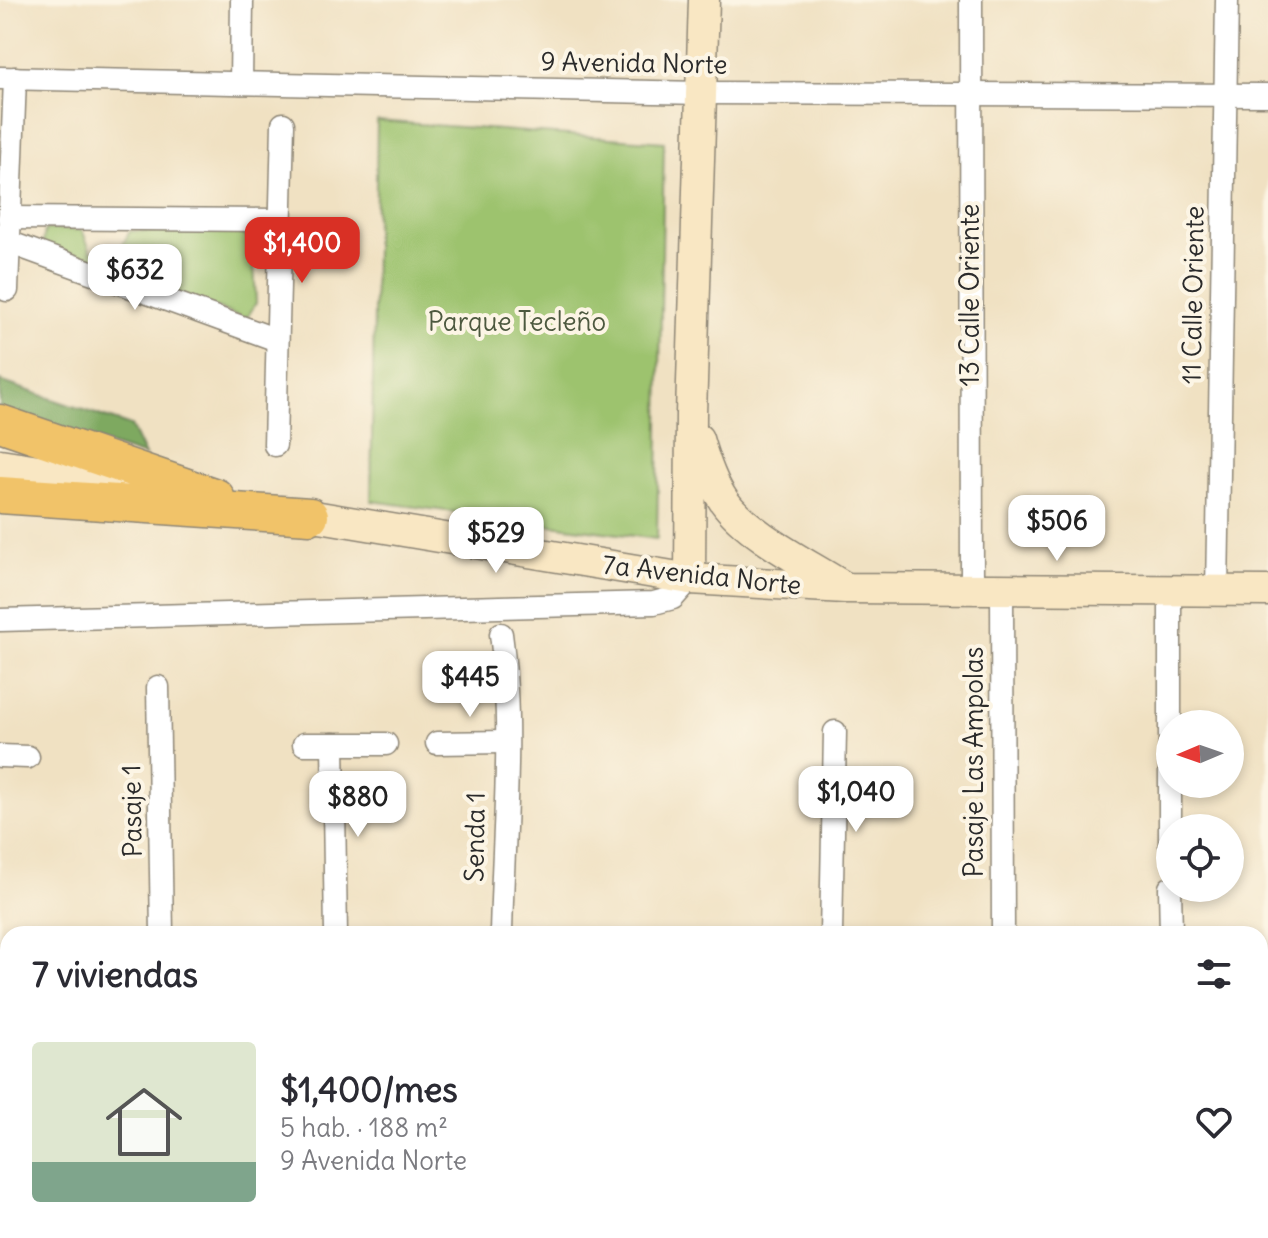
<!DOCTYPE html>
<html lang="es">
<head>
<meta charset="utf-8">
<style>
  body { margin:0; font-family:Delius,sans-serif; background:#f7f7f7; color:#2b2b33; height:100vh; display:flex; flex-direction:column; font-size:30px; white-space:nowrap }
  * { box-sizing:border-box; margin:0 }
  p { font-size:26px; color:#7c7c81 }
  .icon { flex:none; width:44px; height:44px; fill:none; stroke:currentColor; stroke-width:2; stroke-linecap:round; stroke-linejoin:round }
  .map { position:relative; flex:1; overflow:hidden }
  .side { position:absolute; left:0px; top:926px; width:1268px; height:312px; display:flex; flex-direction:column; background:#fff; border-radius:24px 24px 0 0; box-shadow:0 4px 12px #0003 }
  .side>* { flex:none }
  .needle { width:52px; rotate:268deg }
  .tools { position:absolute; left:1156px; top:710px; display:grid; gap:16px }
  .tools a { display:grid; place-items:center; width:88px; height:88px; border-radius:50%; background:#fff; box-shadow:0 4px 12px #0003; font-size:40px }
  .price { position:absolute; translate:-50% -68px; padding:0 18px; border-radius:16px; background:#fff; color:#222; font-size:26px; line-height:52px; filter:drop-shadow(0 2px 4px #0008) }
  .price::after { content:''; position:absolute; left:50%; top:48px; width:24px; height:18px; margin-left:-12px; background:inherit; clip-path:polygon(0 0,100% 0,50% 100%) }
  .price.current { background:#d93025; color:#fff }
  ul { padding:0; list-style:none }
  li { display:flex; align-items:center; gap:24px; height:200px; padding:0 32px }
  li span { display:grid; place-items:center; flex:none; width:224px; height:160px; border-radius:8px; color:#555 }
  li>.icon { margin-inline-start:auto }
  span .icon { width:96px; height:96px; fill:#fffc; stroke-width:1 }
  li b { font-size:34px }
  h2 { display:flex; justify-content:space-between; align-items:center; height:96px; padding:0 32px; font-size:34px }
  .map>svg:first-child { display:block }
  .green { fill:#9dc36e; stroke:#64774c; stroke-width:2 }
  .forest { fill:#7ea961; stroke:#546a46; stroke-width:2 }
  .lines { fill:none; stroke-linecap:round; stroke-linejoin:round }
  .minor-casing { stroke:#8e8676; stroke-width:25 }
  .secondary-casing { stroke:#8e8676; stroke-width:33 }
  .trunk-casing { stroke:#8e8676; stroke-width:39 }
  .minor { stroke:#fff; stroke-width:22 }
  .secondary { stroke:#f9e7c3; stroke-width:30 }
  .trunk { stroke:#f1c369; stroke-width:36 }
  .labels { text-anchor:middle; stroke-width:8; stroke-linejoin:round; paint-order:stroke }
  .street-label { font-size:26px; fill:#2b2b2b; stroke:#fcf5e5 }
  .park-label { font-size:26px; fill:#4d593f; stroke:#fcf5e5 }
</style>
</head>
<body>
<div class="map">
<svg width="1268" height="1238" viewBox="0 0 1268 1238">
  <rect width="100%" height="100%" fill="#fcf5e5"/>
  <filter id="ink" filterUnits="userSpaceOnUse"><feTurbulence type="fractalNoise" baseFrequency=".0125" numOctaves="2"/><feDisplacementMap in="SourceGraphic" scale="16" xChannelSelector="R" yChannelSelector="G"/><feConvolveMatrix kernelMatrix="1 2 1 2 8 2 1 2 1" color-interpolation-filters="sRGB"/></filter>
  <filter id="wash" filterUnits="userSpaceOnUse"><feTurbulence type="fractalNoise" baseFrequency=".006" numOctaves="4" result="noise"/><feDisplacementMap in="SourceGraphic" scale="32" xChannelSelector="R" yChannelSelector="G"/><feGaussianBlur stdDeviation="1.8" result="paint"/><feColorMatrix in="noise" values="0 0 0 0 0 0 0 0 0 0 0 0 0 0 0 0 0 1.4 0 .05"/><feComposite in="paint" operator="in"/></filter>
  <g filter="url(#wash)">
    <rect width="100%" height="100%" fill="#f0e1c2"/>
    <g class="green">
      <path d="M377,121L664,142L657,539L371,501Z"/>
      <path d="M45,229L82,230L91,251L120,250L130,231H239L253,243L256,303L246,319L43,244Z"/>
      <path d="M657,1230H737L736,1238H656Z"/>
    </g>
    <path class="forest" d="M0,381L131,426L145,456L0,411Z"/>
  </g>
  <g filter="url(#ink)">
    <g class="lines">
      <defs>
        <g id="minor">
          <path d="M971,0L972,589"/>
          <path d="M0,78L701,93L1268,95"/>
          <path d="M241,83L242,0"/>
          <path d="M9,218L280,220"/>
          <path d="M8,242L277,340"/>
          <path d="M7,290L15,78"/>
          <path d="M275,445L283,124"/>
          <path d="M1002,589L1003,934"/>
          <path d="M1217,591L1227,0"/>
          <path d="M0,620L654,603L673,598L690,579"/>
          <path d="M158,687L162,934"/>
          <path d="M437,743L505,742"/>
          <path d="M304,744H386"/>
          <path d="M333,744L336,934"/>
          <path d="M0,756L28,757"/>
          <path d="M1170,844V591"/>
          <path d="M1170,888L1171,934"/>
          <path d="M501,934C503,835 514,732 501,634"/>
          <path d="M831,934L835,732"/>
          <path d="M0,1088H8"/>
          <path d="M1260,1097H1268"/>
          <path d="M327,1230L328,1238"/>
          <path d="M79,1238V1230"/>
          <path d="M824,1238V1230"/>
          <path d="M983,1238V1230"/>
          <path d="M1143,1238V1230"/>
        </g>
        <g id="secondary">
          <path d="M698,439C704,460 711,482 724,501C748,535 808,564 844,587"/>
          <path d="M0,464L160,489"/>
          <path d="M290,512L690,579L845,588L1268,591"/>
          <path d="M690,579L691,414L704,0"/>
        </g>
        <g id="trunk">
          <path d="M0,423L216,497"/>
          <path d="M0,495L310,516"/>
        </g>
      </defs>
      <use href="#minor" class="minor-casing"/>
      <use href="#secondary" class="secondary-casing"/>
      <use href="#trunk" class="trunk-casing"/>
      <use href="#minor" class="minor"/>
      <use href="#secondary" class="secondary"/>
      <use href="#trunk" class="trunk"/>
    </g>
  </g>
  <g class="labels">
    <g class="street-label">
      <text transform="translate(634 63) rotate(1)" y="9">9 Avenida Norte</text>
      <text transform="translate(970 295) rotate(-90)" y="9">13 Calle Oriente</text>
      <text transform="translate(1193 295) rotate(-89)" y="9">11 Calle Oriente</text>
      <text transform="translate(702 575) rotate(6)" y="9">7a Avenida Norte</text>
      <text transform="translate(974 762) rotate(-90)" y="9">Pasaje Las Ampolas</text>
      <text transform="translate(132 811) rotate(-91)" y="9">Pasaje 1</text>
      <text transform="translate(475 837) rotate(-89)" y="9">Senda 1</text>
    </g>
    <g class="park-label">
      <text x="517" y="331">Parque Tecleño</text>
    </g>
  </g>
</svg>
<div class="tools">
<a><svg class="needle" viewBox="-14 -14 28 28"><path d="M0-13l5 13h-10z" fill="#e53935"/><path d="M0 13l5-13h-10z" fill="#7c7c81"/></svg></a>
<a><svg class="icon" aria-label="locate" viewBox="0 0 24 24"><circle cx="12" cy="12" r="6"/><path d="M12 2v4M12 18v4M2 12h4M18 12h4"/></svg></a>
</div>
<b class="price current" style="left:302px;top:285px">$1,400</b>
<b class="price" style="left:135px;top:312px">$632</b>
<b class="price" style="left:1057px;top:563px">$506</b>
<b class="price" style="left:496px;top:575px">$529</b>
<b class="price" style="left:470px;top:719px">$445</b>
<b class="price" style="left:856px;top:834px">$1,040</b>
<b class="price" style="left:358px;top:839px">$880</b>
<section class="side">
<h2>7 viviendas<svg class="icon" aria-label="filters" viewBox="0 0 24 24"><path d="M4 7h16M4 17h16"/><circle cx="9" cy="7" r="2"/><circle cx="15" cy="17" r="2"/></svg></h2>
<ul>
<li><span style="background:linear-gradient(#dfe7d0 75%,#7fa58c 0)"><svg class="icon" aria-label="home" viewBox="0 0 24 24"><path d="M3 11l9-7 9 7M6 9v11h12V9"/></svg></span><div><b>$1,400/mes</b><p>5 hab. · 188 m²</p><p>9 Avenida Norte</p></div><svg class="icon" aria-label="heart" viewBox="0 0 24 24"><path d="M12 20l-8-8c-3-5 5-10 8-4 3-6 11-1 8 4z"/></svg></li>
</ul>
</section>
</div>
</body>
</html>
